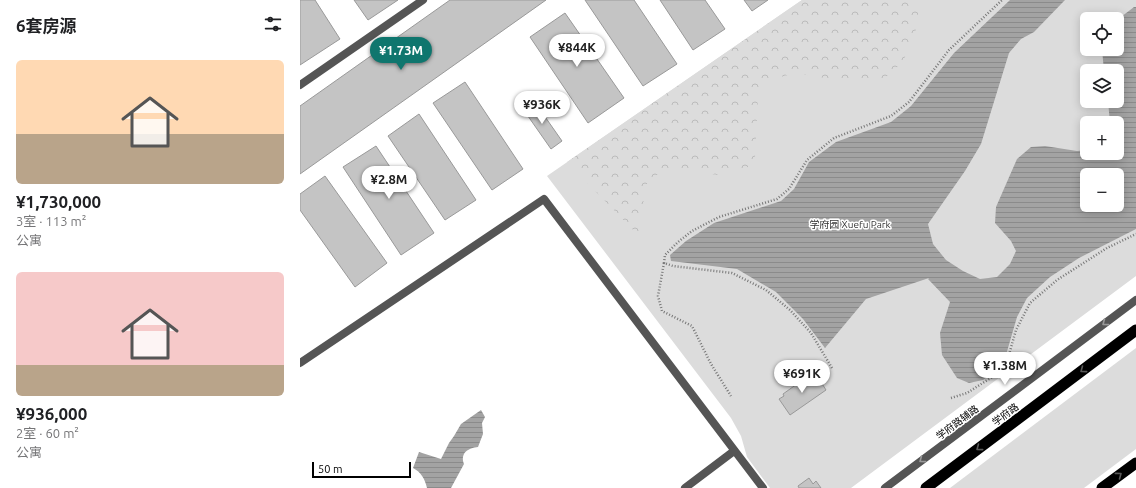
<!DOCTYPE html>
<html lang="zh">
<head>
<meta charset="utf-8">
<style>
  body { margin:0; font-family:Ubuntu,"Noto Sans SC",sans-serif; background:#f2f2f2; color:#202124; height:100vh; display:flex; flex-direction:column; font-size:15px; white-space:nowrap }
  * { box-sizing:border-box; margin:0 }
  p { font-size:13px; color:#757577 }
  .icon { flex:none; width:22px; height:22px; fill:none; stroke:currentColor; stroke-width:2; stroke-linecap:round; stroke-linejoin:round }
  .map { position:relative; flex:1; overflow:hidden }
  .sheet { display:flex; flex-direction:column; background:#fff; width:300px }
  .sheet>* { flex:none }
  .fabs { position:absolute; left:780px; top:12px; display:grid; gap:8px }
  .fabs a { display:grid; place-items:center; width:44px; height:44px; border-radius:6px; background:#fff; box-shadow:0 2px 10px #0003; font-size:20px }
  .scale { position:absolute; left:12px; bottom:10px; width:99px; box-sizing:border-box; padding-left:4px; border:2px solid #000; border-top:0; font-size:11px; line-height:14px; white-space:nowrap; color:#000; -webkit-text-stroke:3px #fff; paint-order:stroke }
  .price { position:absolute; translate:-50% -34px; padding:0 9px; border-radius:14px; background:#fff; color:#222; font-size:13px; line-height:26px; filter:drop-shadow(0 1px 2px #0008) }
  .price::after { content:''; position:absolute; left:50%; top:24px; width:12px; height:9px; margin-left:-6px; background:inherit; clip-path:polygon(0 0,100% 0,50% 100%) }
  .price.selected { background:#0f766e; color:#fff }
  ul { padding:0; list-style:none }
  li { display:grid; align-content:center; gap:8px; height:212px; padding:0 16px }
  li span { display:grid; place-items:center; height:124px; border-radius:6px; color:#555 }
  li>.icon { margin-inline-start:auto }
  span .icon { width:72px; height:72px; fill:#fffc; stroke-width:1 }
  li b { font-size:17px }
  h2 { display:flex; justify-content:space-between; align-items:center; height:48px; padding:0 16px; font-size:17px }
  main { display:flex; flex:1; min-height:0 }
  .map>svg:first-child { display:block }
  .green { fill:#dcdcdc; fill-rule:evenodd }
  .forest { fill:url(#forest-crowns) }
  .water { fill:url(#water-rules); fill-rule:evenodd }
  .building { fill:#c4c4c4; stroke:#999 }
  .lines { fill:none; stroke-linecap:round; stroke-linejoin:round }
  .path { stroke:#777; stroke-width:2.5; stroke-dasharray:1 2; stroke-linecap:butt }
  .service { stroke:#555; stroke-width:8 }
  .minor { stroke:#555; stroke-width:8 }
  .trunk { stroke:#000; stroke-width:11 }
  .oneway { stroke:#999 }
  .oneway2 { stroke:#595959 }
  .labels { text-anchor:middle; stroke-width:3; stroke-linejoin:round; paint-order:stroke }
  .park-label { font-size:10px; fill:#333; stroke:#fff }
  .street-label { font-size:10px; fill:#000; stroke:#fff }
</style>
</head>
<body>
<main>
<section class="sheet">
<h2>6套房源<svg class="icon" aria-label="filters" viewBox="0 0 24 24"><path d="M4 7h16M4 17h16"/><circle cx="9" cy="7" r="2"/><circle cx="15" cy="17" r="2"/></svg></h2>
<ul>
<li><span style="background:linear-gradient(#ffd9b3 60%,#b9a48a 0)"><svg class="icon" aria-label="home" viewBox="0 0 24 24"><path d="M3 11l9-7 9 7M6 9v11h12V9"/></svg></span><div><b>¥1,730,000</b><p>3室 · 113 m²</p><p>公寓</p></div></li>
<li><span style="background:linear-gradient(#f6c9c9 75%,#b9a48a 0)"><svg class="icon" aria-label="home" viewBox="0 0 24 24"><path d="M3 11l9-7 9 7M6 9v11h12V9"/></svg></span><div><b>¥936,000</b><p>2室 · 60 m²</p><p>公寓</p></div></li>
</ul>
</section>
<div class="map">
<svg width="836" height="488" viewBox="0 0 836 488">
  <defs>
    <pattern id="forest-crowns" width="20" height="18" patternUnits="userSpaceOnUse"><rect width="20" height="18" fill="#dcdcdc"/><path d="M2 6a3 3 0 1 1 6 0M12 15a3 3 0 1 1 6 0" fill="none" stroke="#bbb"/></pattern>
    <pattern id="water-rules" width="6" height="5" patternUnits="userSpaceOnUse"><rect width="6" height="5" fill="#a3a3a3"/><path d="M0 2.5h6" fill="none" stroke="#8b8b8b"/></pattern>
  </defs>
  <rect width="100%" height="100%" fill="#fff"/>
  <g class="green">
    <path d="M502,0H836V276L551,488H470L447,457L441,436L431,418L247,176ZM787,19H817V49H787ZM787,71H817V101H787ZM787,123H817V153H787ZM787,175H817V205H787Z"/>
    <path d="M836,348V449L784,488H650Z"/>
  </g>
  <path class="forest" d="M502,0H622L619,4L617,27L603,62L585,78L542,81L495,73L470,80L458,97L455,157L448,167L418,175L383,170L365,171L348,179L340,219L345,232L341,238L267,162Z"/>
  <g class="water">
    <path d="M710,0H765L734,32L721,39L709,53L681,144L665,171L628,224L633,244L646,260L663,271L680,279L697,277L710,264L716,251L711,241L695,223L696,207L717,159L731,147L745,146L777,151L787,150V153H817V123H810L808,101H817V71H804L802,49H817V20L834,7H836V229L779,258L750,277L727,298L717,317L706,355L696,370L683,380L669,383L657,378L642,355L640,333L650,302L628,279L629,278L566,299L525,348L503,319L476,292L437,269L371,261L370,255L386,241L414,223L481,201L494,189L509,162L536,142L591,122L611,106L654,53ZM787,175H817V205H787Z"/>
    <path d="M181,410L185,417L182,423L183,434L178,447C168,448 160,453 164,464L151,488H127C125,479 121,472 113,468L119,452L141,459L149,443L154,436L161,424Z"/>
  </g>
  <g class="building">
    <path d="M0,0H15L40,39L0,65Z"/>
    <path d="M54,0H98L68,20Z"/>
    <path d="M150,0H246L0,174V106Z"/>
    <path d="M285,0H334L377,64L343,86Z"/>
    <path d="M360,0H405L425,29L393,50Z"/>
    <path d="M444,0H468L452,11Z"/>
    <path d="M265,13L324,98L288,123L230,37Z"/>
    <path d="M165,82L223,169L192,190L133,103Z"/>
    <path d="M234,101L262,141L251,149L223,109Z"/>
    <path d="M119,114L176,200L145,220L88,136Z"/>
    <path d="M76,146L134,233L101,255L43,167Z"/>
    <path d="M25,176L87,263L55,287L0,210V194Z"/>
    <path d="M511,374L518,384L521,382L526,390L490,415L479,399L484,396L483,394Z"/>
    <path d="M509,478L513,484L516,481L521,488H499L498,486Z"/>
  </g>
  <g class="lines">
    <g class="path">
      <path d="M364,263L358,296L362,311L392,326L411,364L431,396"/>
      <path d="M532,368L511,333L490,310L466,290L432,273L373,266L364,263L365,255L378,242L392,231L419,217L477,199L489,189L507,160L534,138L591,116L609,102L649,50L702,0"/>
      <path d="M651,398L667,393L697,374L708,358L716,330L730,303L757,280L807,248L836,234"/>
    </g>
    <g class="service">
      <path d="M0,85L123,0"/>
      <path d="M0,363L244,199L463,488"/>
      <path d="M385,488L434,451"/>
    </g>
    <path class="minor" d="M585,488L836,300"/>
    <g class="trunk">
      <path d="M626,488L836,330"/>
      <path d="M802,488L836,463"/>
    </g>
  </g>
  <defs><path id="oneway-chevron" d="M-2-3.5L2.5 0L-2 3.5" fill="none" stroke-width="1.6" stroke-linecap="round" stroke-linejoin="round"/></defs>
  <g class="oneway">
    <use href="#oneway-chevron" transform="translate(805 323) rotate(143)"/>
    <use href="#oneway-chevron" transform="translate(622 460) rotate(143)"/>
  </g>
  <g class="oneway2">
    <use href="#oneway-chevron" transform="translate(783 370) rotate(143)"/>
    <use href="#oneway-chevron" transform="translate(679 448) rotate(143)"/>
    <use href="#oneway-chevron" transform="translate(819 475) rotate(-37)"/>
  </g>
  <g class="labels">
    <g class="park-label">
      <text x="550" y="228">学府园 Xuefu Park</text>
    </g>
    <g class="street-label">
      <text transform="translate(705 414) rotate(-37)" y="4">学府路</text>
      <text transform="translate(657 422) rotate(-37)" y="4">学府路辅路</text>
    </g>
  </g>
</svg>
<div class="fabs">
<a><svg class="icon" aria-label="locate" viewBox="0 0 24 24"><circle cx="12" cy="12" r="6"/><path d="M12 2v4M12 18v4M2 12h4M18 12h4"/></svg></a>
<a><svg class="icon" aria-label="layers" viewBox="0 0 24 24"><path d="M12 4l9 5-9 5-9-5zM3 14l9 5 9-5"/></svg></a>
<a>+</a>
<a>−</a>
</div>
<div class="scale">50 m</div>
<b class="price" style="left:277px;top:68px">¥844K</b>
<b class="price selected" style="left:101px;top:71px">¥1.73M</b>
<b class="price" style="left:242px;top:125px">¥936K</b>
<b class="price" style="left:89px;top:200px">¥2.8M</b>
<b class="price" style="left:705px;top:386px">¥1.38M</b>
<b class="price" style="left:502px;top:394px">¥691K</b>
</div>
</main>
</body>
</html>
